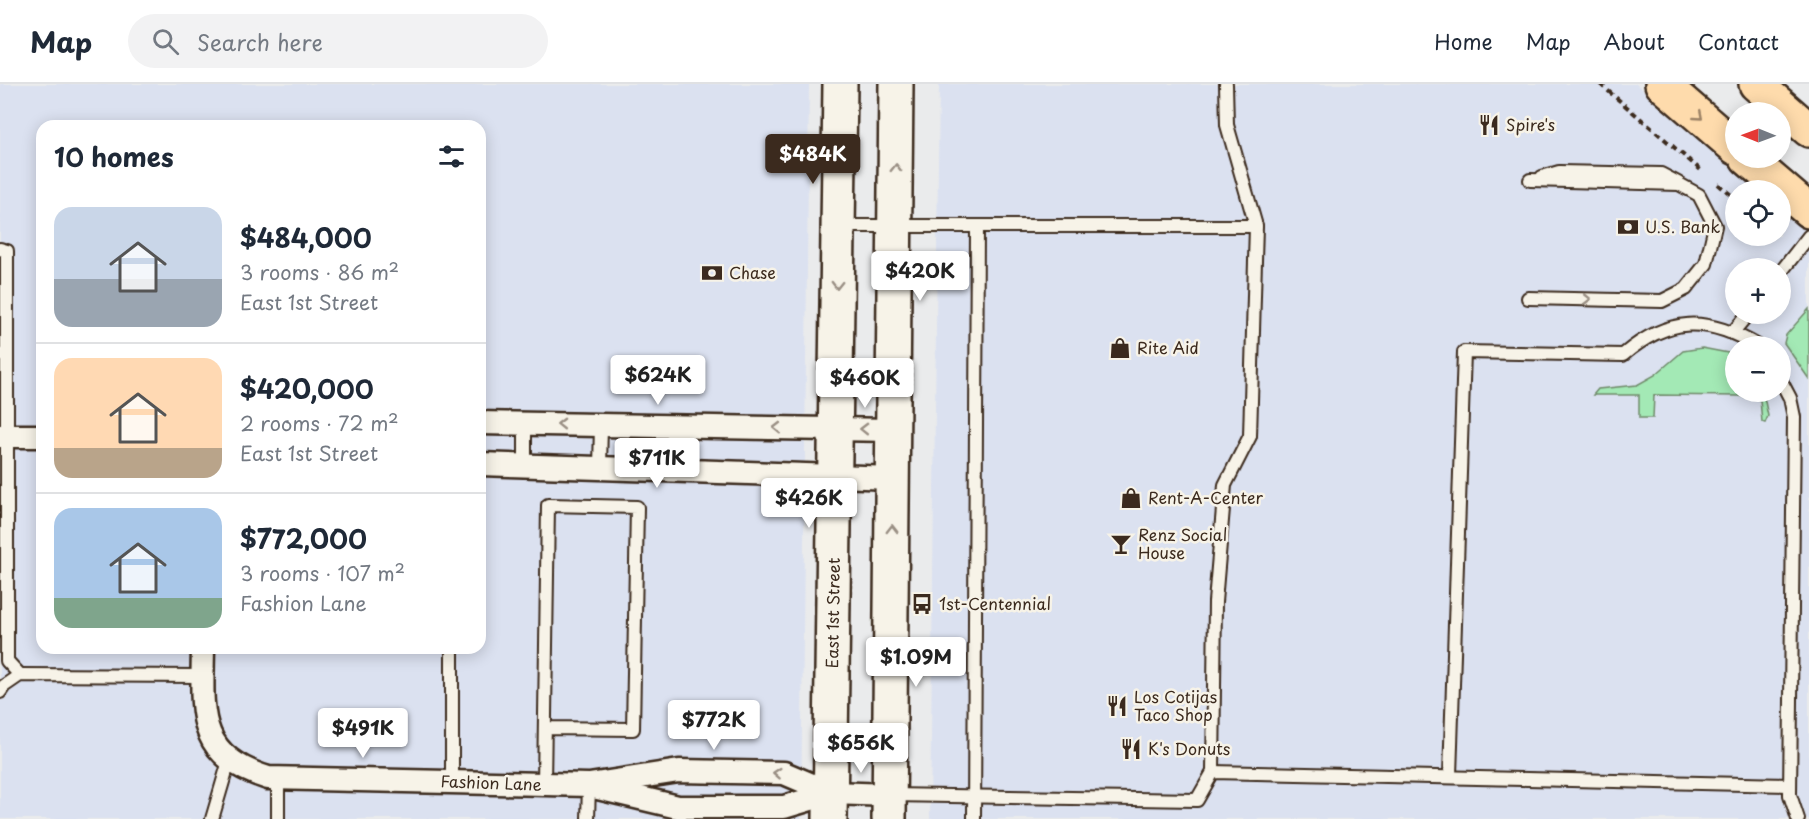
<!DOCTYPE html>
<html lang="en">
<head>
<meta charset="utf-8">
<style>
  body { margin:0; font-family:"Playpen Sans",sans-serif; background:#f2f2f3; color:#1f2937; height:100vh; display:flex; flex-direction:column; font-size:22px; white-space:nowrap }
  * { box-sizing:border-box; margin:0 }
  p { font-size:20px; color:#747a83 }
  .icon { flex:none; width:33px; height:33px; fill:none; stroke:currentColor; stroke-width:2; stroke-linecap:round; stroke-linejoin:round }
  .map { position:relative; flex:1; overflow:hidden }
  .sheet { position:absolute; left:36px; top:36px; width:450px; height:534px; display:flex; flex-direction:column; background:#fff; border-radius:18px; box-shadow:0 3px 15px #0003 }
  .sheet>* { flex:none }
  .needle { width:39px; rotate:271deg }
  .buttons { position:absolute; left:1725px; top:18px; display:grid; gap:12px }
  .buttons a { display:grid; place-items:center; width:66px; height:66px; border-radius:50%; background:#fff; box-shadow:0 3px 15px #0003; font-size:30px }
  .price { position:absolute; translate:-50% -51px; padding:0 14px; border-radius:6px; background:#fff; color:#222; font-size:20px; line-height:39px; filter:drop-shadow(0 2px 3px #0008) }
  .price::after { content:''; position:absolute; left:50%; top:36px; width:18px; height:14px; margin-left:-9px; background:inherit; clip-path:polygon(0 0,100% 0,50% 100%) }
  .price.current { background:#3b2a1e; color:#fff }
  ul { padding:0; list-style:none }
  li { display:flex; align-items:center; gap:18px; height:150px; padding:0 18px }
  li+li { border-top:2px solid #e0e1e3 }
  li span { display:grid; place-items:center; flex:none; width:168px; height:120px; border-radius:18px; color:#555 }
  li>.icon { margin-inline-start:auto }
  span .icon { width:72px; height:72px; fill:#fffc; stroke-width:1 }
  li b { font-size:26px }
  h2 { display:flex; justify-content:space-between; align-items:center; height:72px; padding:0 18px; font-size:26px }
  header { display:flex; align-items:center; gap:36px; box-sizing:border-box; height:84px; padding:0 30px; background:#fff; border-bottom:2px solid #e0e1e3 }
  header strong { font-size:28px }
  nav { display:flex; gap:33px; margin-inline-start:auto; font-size:21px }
  .search { width:420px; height:54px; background:#f2f2f3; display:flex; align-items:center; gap:15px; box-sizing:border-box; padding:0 21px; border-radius:33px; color:#747a83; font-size:22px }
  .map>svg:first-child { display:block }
  .built { fill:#dbe1f0; fill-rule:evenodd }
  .green { fill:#a3e9b5; stroke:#6f8a6a; stroke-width:1.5 }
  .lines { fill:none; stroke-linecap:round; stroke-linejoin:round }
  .service-casing { stroke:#3b2a1e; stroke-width:16 }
  .minor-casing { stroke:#3b2a1e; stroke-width:27 }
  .secondary-casing { stroke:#3b2a1e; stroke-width:38 }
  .primary-casing { stroke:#3b2a1e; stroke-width:38 }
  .path { stroke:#3b2a1e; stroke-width:4; stroke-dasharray:6 4.5; stroke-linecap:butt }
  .service { stroke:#f7f3e8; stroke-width:12 }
  .minor { stroke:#f7f3e8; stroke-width:22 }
  .secondary { stroke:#f7f3e8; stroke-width:33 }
  .primary { stroke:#fedbac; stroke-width:33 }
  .oneway { stroke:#9c8265 }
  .oneway2 { stroke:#998e83 }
  .labels { text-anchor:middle; stroke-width:5; stroke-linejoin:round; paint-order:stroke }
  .poi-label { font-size:16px; fill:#3b2a1e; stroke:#f7f3e8; text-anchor:start }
  .street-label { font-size:16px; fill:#3b2a1e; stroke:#f7f3e8 }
</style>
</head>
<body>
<header>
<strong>Map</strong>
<div class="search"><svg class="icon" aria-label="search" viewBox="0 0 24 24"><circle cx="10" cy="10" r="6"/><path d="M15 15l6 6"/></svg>Search here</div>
<nav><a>Home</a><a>Map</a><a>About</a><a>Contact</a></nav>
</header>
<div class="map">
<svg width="1809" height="735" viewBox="0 0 1809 735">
  <rect width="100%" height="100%" fill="#eaebec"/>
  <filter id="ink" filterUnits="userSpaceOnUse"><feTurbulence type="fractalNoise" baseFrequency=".0167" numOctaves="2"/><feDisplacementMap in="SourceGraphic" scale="12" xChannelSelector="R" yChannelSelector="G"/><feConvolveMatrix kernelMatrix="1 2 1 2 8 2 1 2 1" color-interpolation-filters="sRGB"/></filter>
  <g filter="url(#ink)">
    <g class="built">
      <path d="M0,0H809L801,735H0ZM42,42H480V564H42Z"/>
      <path d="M939,0H1636L1762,106H1736V152H1780L1781,122L1809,146V735H930ZM1736,184H1780V230H1736ZM1736,262H1780V308H1736Z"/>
    </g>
    <g class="green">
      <path d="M1809,225V295L1784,259L1786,251Z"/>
      <path d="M1702,264L1728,269L1735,273L1736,308H1763L1768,332L1765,339L1762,338L1760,316L1739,312L1654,311L1653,334H1639V311H1593L1598,305L1637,301L1655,291L1683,267Z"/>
    </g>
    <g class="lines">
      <defs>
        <g id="service">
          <path d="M1542,93L1559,88L1661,90L1678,99"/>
          <path d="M840,142H1256"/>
          <path d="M0,165L7,167V577L20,591"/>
          <path d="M1780,189L1809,152"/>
          <path d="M1528,214L1662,217L1686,205L1706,180L1715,142L1699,111L1679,100L1530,96"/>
          <path d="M1733,248L1748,230"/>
          <path d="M1780,295L1790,314L1794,333L1790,711L1798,735"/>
          <path d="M525,382V340"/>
          <path d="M600,383L601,341"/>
          <path d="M0,608L4,602L20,591L202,592"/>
          <path d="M1213,688L1215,518L1225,401L1250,352L1256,142L1227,41L1226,0"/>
          <path d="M1450,691L1464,268L1623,271C1669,232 1707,232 1758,262"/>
          <path d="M278,694V735"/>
          <path d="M452,698V564"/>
          <path d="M544,701L548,421L637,423L633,645L545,644"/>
          <path d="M891,711L1197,716L1213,688L1790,701"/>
          <path d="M212,735L229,677"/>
          <path d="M588,735L589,701"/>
          <path d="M974,735L977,143"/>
        </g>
        <g id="minor">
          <path d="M480,339L893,346"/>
          <path d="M0,352H42"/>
          <path d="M480,380L893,394"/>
          <path d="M203,564C202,629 195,671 268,694L589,701L679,687L784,689L831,709"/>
          <path d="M598,704L678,723H784L831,709L890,711"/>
        </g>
        <g id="secondary">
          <path d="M830,735L840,0"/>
          <path d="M889,735L896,0"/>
        </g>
        <g id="primary">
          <path d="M1662,0L1736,64"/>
          <path d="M1756,0L1809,46"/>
          <path d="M1747,74L1809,127"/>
        </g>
      </defs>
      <use href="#service" class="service-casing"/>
      <use href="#minor" class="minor-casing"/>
      <use href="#secondary" class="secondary-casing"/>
      <use href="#primary" class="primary-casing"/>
      <g class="path">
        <path d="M1600,0L1703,88"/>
        <path d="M1718,100L1736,115"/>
      </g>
      <use href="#service" class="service"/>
      <use href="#minor" class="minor"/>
      <use href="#secondary" class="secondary"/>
      <use href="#primary" class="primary"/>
    </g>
    <defs><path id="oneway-chevron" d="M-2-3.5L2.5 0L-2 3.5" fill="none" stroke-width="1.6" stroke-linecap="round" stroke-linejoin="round" transform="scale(1.5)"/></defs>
    <use class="oneway" href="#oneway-chevron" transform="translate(1699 32) rotate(41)"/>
    <g class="oneway2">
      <use href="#oneway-chevron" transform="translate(896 84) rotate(-89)"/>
      <use href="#oneway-chevron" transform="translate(837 201) rotate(91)"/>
      <use href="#oneway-chevron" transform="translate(1587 215) rotate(1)"/>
      <use href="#oneway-chevron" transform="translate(561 340) rotate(-179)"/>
      <use href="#oneway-chevron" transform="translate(777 344) rotate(-179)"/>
      <use href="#oneway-chevron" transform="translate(864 345) rotate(-179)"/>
      <use href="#oneway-chevron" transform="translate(892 445) rotate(-90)"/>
      <use href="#oneway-chevron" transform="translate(777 689) rotate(-176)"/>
    </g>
  </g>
  <defs>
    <symbol id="restaurant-bare" viewBox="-9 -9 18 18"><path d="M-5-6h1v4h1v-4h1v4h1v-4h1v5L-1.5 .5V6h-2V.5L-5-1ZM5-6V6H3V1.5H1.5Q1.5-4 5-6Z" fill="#3b2a1e" stroke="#f7f3e8" stroke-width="2.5" paint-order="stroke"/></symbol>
    <symbol id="bank-bare" viewBox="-9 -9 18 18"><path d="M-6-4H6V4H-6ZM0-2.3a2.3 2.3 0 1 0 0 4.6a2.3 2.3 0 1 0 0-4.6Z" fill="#3b2a1e" stroke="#f7f3e8" stroke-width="2.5" paint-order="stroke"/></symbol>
    <symbol id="shop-bare" viewBox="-9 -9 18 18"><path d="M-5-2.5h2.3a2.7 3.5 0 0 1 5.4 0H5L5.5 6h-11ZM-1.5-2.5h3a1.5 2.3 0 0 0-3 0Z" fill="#3b2a1e" stroke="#f7f3e8" stroke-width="2.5" paint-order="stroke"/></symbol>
    <symbol id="bar-bare" viewBox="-9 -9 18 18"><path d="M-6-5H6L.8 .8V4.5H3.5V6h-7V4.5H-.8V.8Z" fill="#3b2a1e" stroke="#f7f3e8" stroke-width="2.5" paint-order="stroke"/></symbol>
    <symbol id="bus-bare" viewBox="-9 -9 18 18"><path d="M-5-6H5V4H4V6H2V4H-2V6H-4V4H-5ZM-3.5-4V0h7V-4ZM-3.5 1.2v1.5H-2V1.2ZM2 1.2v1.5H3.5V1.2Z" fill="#3b2a1e" stroke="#f7f3e8" stroke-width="2.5" paint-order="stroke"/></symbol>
  </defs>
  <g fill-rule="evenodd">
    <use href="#restaurant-bare" x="1474" y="26" width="30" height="30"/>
    <use href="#bank-bare" x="1613" y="128" width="30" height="30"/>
    <use href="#bank-bare" x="697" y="174" width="30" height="30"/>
    <use href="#shop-bare" x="1105" y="249" width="30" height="30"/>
    <use href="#shop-bare" x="1116" y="399" width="30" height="30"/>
    <use href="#bar-bare" x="1106" y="445" width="30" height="30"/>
    <use href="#bus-bare" x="907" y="505" width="30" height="30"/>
    <use href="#restaurant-bare" x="1102" y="607" width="30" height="30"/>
    <use href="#restaurant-bare" x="1116" y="650" width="30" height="30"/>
  </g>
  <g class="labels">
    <g class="poi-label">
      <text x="1506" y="47">Spire's</text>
      <text x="1645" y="149">U.S. Bank</text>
      <text x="729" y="195">Chase</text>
      <text x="1137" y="270">Rite Aid</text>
      <text x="1148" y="420">Rent-A-Center</text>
      <text x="1138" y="457">Renz Social<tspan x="1138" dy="18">House</tspan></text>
      <text x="939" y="526">1st-Centennial</text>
      <text x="1134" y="619">Los Cotijas<tspan x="1134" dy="18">Taco Shop</tspan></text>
      <text x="1148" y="671">K's Donuts</text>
    </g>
    <g class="street-label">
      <text transform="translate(833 529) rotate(-89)" y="6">East 1st Street</text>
      <text transform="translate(491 699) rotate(2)" y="6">Fashion Lane</text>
    </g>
  </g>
</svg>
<div class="buttons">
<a><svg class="needle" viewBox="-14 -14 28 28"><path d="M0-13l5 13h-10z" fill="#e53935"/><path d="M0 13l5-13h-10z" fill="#747a83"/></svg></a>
<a><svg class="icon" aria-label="locate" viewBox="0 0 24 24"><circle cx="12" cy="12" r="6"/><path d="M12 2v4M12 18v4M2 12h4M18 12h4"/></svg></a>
<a>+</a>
<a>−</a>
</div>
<b class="price current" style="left:813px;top:101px">$484K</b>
<b class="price" style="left:920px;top:218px">$420K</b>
<b class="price" style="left:658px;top:322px">$624K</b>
<b class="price" style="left:865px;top:325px">$460K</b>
<b class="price" style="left:657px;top:405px">$711K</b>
<b class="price" style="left:809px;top:445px">$426K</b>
<b class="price" style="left:916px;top:604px">$1.09M</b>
<b class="price" style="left:714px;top:667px">$772K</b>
<b class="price" style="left:363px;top:675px">$491K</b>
<b class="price" style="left:861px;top:690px">$656K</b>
<section class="sheet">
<h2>10 homes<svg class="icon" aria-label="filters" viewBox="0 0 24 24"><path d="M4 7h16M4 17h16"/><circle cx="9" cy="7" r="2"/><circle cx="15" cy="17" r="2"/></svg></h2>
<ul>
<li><span style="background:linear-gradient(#c9d6e8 60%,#9aa5b1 0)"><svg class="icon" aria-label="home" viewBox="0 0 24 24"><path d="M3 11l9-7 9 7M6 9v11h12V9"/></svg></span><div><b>$484,000</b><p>3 rooms · 86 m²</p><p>East 1st Street</p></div></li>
<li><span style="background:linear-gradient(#ffd9b3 75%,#b9a48a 0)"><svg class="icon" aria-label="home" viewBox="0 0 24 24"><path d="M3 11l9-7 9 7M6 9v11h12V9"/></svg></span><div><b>$420,000</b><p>2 rooms · 72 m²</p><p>East 1st Street</p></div></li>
<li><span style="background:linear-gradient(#a9c7e8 75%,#7fa58c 0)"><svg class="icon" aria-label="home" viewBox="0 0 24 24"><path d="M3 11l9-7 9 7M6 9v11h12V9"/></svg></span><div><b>$772,000</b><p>3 rooms · 107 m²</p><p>Fashion Lane</p></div></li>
</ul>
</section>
</div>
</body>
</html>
